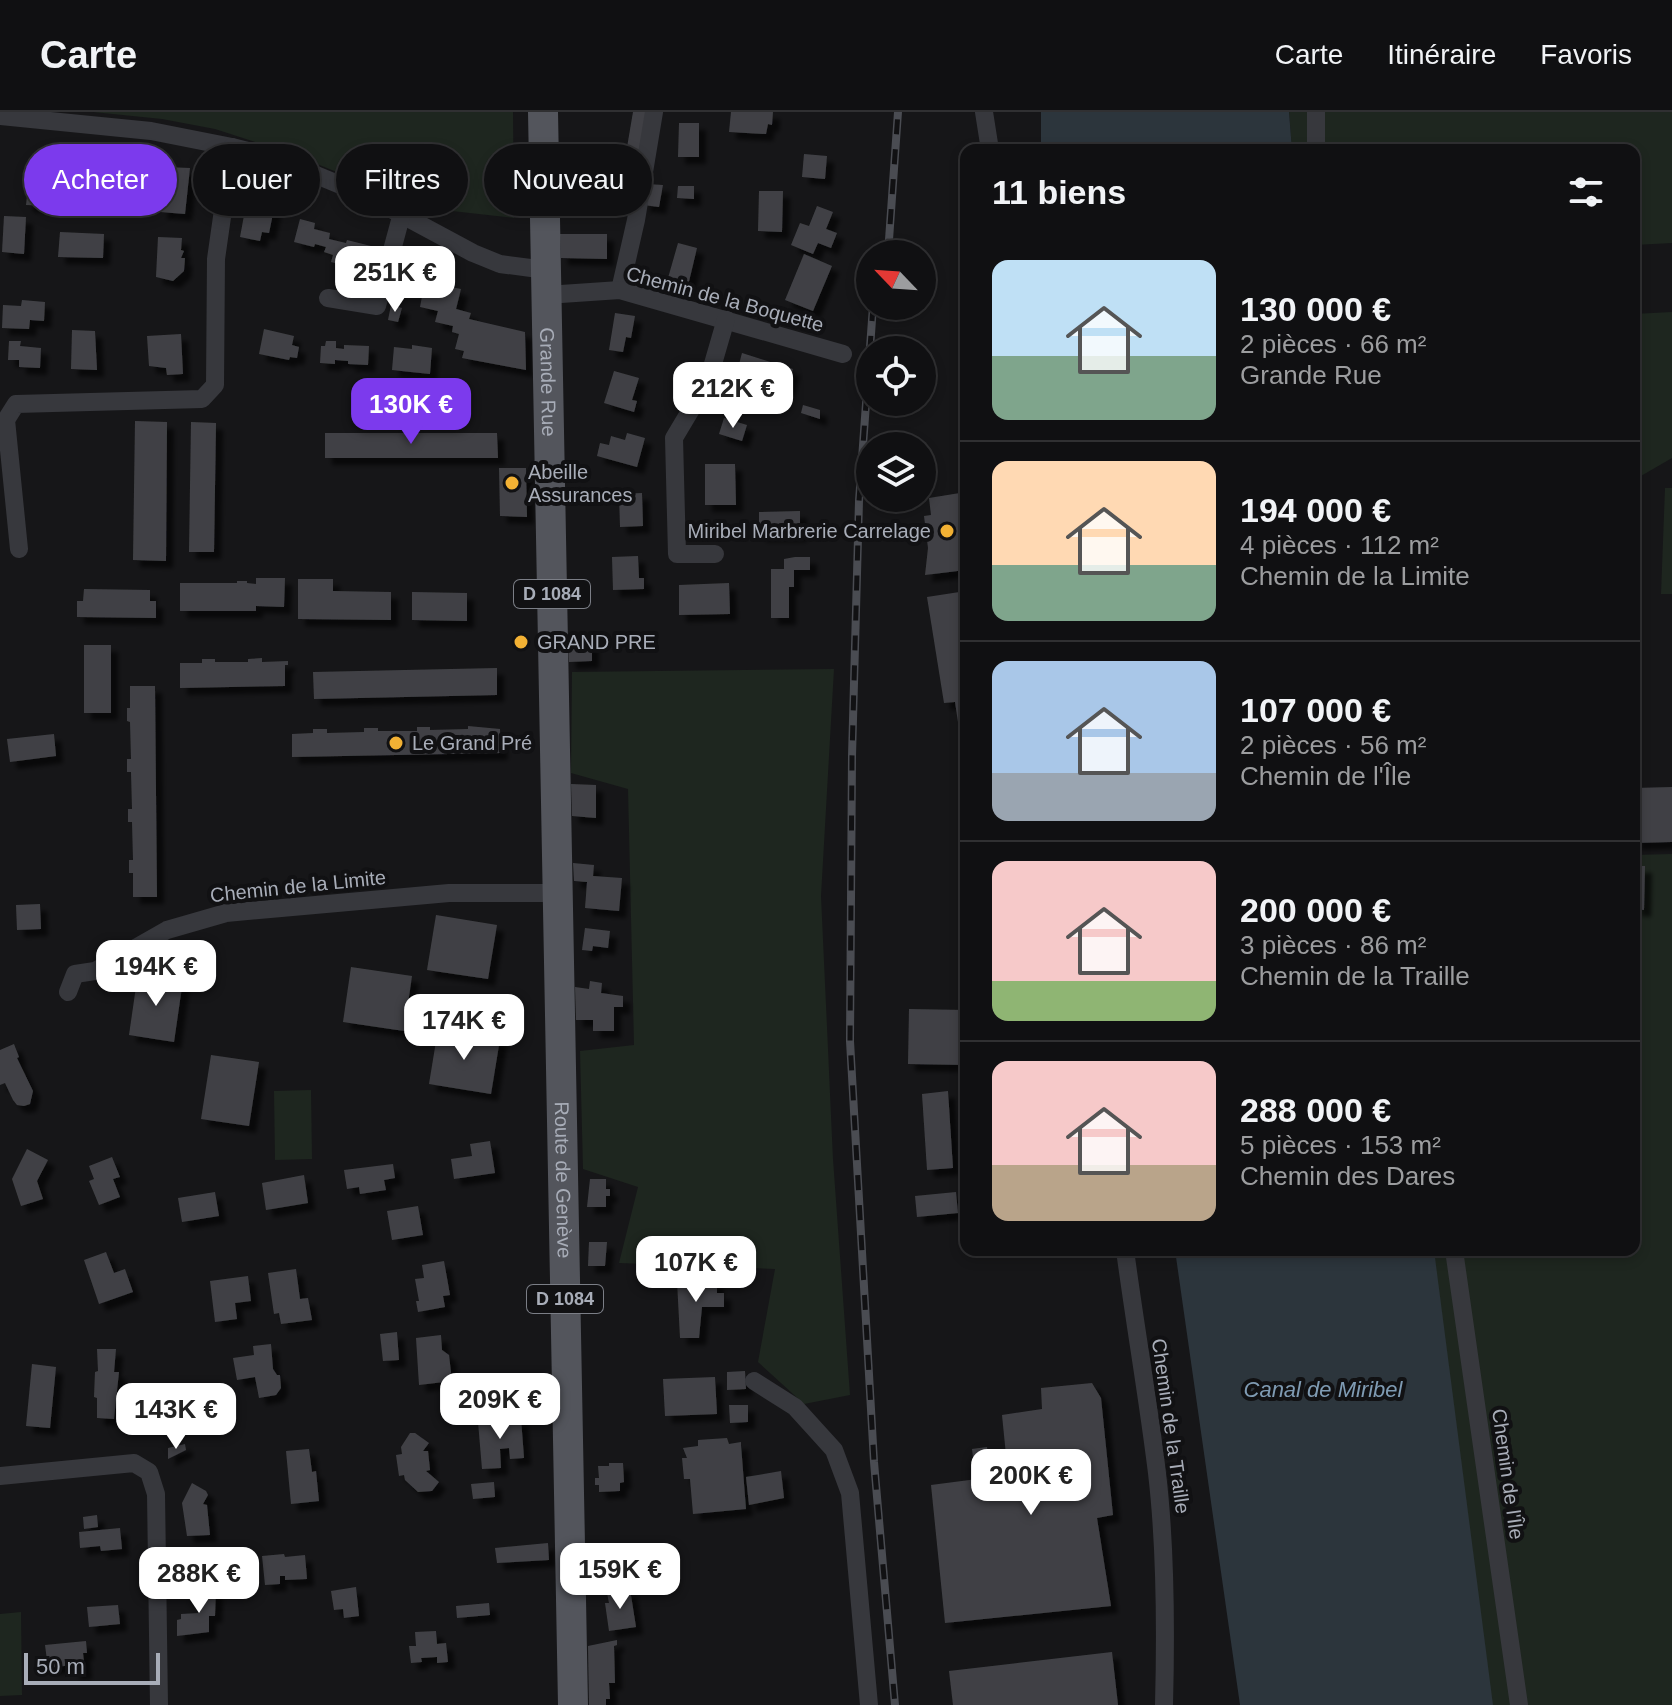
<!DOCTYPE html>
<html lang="fr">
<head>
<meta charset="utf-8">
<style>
  body { margin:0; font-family:Arial,sans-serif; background:#19191b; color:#f1f3f6; height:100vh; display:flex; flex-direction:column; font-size:30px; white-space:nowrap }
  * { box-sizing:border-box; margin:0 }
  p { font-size:26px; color:#9c9d9f }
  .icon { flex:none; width:44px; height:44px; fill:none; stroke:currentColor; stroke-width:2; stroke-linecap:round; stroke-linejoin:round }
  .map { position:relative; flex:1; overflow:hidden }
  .sheet { position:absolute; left:960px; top:32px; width:680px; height:1112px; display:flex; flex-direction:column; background:#101012; border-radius:16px; box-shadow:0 4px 12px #0003,0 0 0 2px #303032 }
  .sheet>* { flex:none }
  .guide { position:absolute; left:24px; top:32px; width:760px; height:72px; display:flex; gap:16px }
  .needle { width:52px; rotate:295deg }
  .controls { position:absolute; left:856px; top:128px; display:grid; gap:16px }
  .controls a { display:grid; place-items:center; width:80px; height:80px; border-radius:50%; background:#101012; box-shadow:0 4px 12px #0003,0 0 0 2px #303032; font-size:40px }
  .scale { position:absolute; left:24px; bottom:20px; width:136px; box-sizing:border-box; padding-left:8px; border:4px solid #a8adb8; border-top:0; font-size:22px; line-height:28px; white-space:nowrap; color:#a8adb8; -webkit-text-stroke:6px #111113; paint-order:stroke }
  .price { position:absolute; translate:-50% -68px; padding:0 18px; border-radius:16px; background:#fff; color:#222; font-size:26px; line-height:52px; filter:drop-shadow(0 2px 4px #0008) }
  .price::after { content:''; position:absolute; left:50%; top:48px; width:24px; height:18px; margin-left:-12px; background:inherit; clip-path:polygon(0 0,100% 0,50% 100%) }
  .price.current { background:#7c3aed; color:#fff }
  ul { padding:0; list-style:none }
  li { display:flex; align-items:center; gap:24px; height:200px; padding:0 32px }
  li+li { border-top:2px solid #303032 }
  li span { display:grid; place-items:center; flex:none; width:224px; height:160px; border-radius:16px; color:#555 }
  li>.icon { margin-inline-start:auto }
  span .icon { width:96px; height:96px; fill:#fffc; stroke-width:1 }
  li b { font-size:34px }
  h2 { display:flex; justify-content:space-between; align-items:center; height:96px; padding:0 32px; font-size:34px }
  .pill { padding:0 28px; border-radius:36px; background:#101012; box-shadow:0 4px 12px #0003,0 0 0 2px #303032; font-size:28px; line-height:72px }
  .pill.current { background:#7c3aed; color:#fff }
  header { display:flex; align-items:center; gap:48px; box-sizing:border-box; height:112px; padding:0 40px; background:#101012; border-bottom:2px solid #303032 }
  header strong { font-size:38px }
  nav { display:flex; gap:44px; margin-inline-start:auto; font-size:28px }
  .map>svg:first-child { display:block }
  .green { fill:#1e261f }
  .water { fill:#2c353c }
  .building { fill:#404145; fill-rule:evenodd; filter:url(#shadow) }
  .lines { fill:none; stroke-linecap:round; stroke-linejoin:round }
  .minor { stroke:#37383d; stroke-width:18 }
  .primary { stroke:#53555c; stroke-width:30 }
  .rail-casing { stroke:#4a4c52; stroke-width:8 }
  .rail { stroke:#111113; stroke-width:5; stroke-dasharray:15; stroke-linecap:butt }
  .poi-dot { fill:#f2b134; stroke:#111113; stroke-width:3 }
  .labels { text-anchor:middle; stroke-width:8; stroke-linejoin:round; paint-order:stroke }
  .shield { fill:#111113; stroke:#7b7e86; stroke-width:2 }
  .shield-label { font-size:18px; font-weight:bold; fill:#a8adb8 }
  .street-label { font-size:20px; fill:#a8adb8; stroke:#111113 }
  .poi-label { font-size:20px; fill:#a8adb8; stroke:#111113; text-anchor:start }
  .water-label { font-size:22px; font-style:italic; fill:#7f9bb3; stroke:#111113 }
</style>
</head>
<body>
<header>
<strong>Carte</strong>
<nav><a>Carte</a><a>Itinéraire</a><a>Favoris</a></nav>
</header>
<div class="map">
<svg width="1672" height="1593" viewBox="0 0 1672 1593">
  <defs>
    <filter id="shadow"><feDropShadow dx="7" dy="7" stdDeviation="2" flood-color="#0009"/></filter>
  </defs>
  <rect width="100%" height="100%" fill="#161618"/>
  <g class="green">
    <path d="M93,0H513L514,106L425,96L295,43L215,17L162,7Z"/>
    <path d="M1289,0H1672V131L1634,133V38H1292Z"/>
    <path d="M1672,200V346L1634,368V202Z"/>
    <path d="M1665,376H1672V482H1661Z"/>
    <path d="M834,557L821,784L833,1047L850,1283L804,1292L758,1250L775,1157L619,1151L638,1075L583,1057L580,939L634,933L628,677L571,661L572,560Z"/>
    <path d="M1672,742V1593H1483L1415,1138H1634V743Z"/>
    <path d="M311,978L312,1047L275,1048L274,979Z"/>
    <path d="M21,1500L22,1583L0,1584V1502Z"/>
  </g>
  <g class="water">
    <path d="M1041,0H1289L1292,38H1041Z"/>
    <path d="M1175,1138H1434L1493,1593H1240Z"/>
  </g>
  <g class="building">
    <path d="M633,0H650L642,49L625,47Z"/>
    <path d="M731,0H773L772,13L768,12L766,22L729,20Z"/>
    <path d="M679,11H699V45H678Z"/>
    <path d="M560,35L578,38L579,50H560Z"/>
    <path d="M804,42L827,44L825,67L802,65Z"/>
    <path d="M114,45L135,46L132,89L112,88L114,62L107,61L109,48L114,49Z"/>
    <path d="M31,50L54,51L52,94L26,93Z"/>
    <path d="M579,50L598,52L599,77H577Z"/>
    <path d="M166,55L190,56L185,102L160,100Z"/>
    <path d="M77,66L93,67L91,79L76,77Z"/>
    <path d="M261,69L279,73L269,121L262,120L260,129L240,125L245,98L256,95L251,74Z"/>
    <path d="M647,72L663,73L659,95L643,93Z"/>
    <path d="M678,74H694V87L677,86Z"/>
    <path d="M759,79H783L782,120L758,119Z"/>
    <path d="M817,94L833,100L826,117L837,121L831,136L818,131L813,142L791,133L800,111L809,114Z"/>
    <path d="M4,104L26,105L24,142L2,140Z"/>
    <path d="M300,107L315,111L314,117L330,121L329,127L346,131L347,128L371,134L365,155L350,151L349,155L331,150L333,143L324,140L326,135L315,132L314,135L294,130Z"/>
    <path d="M60,120L104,122L103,146L58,145Z"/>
    <path d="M560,122H607V147L561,146Z"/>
    <path d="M158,125L182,126L181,138L184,139L181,146H185L184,159L173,169L156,165Z"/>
    <path d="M678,131L697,136L686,182L661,176L664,165L668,166Z"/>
    <path d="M804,142L832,154L813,199L785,188Z"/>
    <path d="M433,166L447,169L446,174L461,177L456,197L471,201L469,207L525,220L526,258L462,246L464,239L455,237L459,222L452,220L453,214L435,210L438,199L420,195L424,174L431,176Z"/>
    <path d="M22,188L45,190L44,209L30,208L29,217L2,216L3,193L21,194Z"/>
    <path d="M391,193L402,196L398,210L388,208Z"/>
    <path d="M615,201L635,204L631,226L626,225L623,240L609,238Z"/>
    <path d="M264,217L294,224L292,233L299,235L297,246L290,245L289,248L259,242Z"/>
    <path d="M72,218L95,219L97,258L71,257Z"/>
    <path d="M181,222L183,262L167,263L166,256L149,254L147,224Z"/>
    <path d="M9,229H21L20,234L41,236L40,256L19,255V248H8Z"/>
    <path d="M326,229H336V236L344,237V233L369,234L368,253L348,252V249L335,248V252L320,251L321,234H325Z"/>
    <path d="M412,233L432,236L430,262L392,258L394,235L412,237Z"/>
    <path d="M742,241L793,257L787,278L736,264Z"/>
    <path d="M614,259L639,266L632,288L637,289L634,300L604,291Z"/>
    <path d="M803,293L820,298V307L801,301Z"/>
    <path d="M724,306L747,313L742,329L719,322Z"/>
    <path d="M135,309L167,310L166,449L133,448Z"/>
    <path d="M191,310L216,311L214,440H189Z"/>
    <path d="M325,321H497L498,346H325Z"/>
    <path d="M627,321L645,326L637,355L597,344L600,331L609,333L611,324L625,328Z"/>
    <path d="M705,352H735L736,393H705Z"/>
    <path d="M499,356H526L527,405L500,404Z"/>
    <path d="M966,380V458L925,463L928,436L924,404L931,403L929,386Z"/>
    <path d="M642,381L643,414L620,415L619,382Z"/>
    <path d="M800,399V423H759V400Z"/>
    <path d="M638,444L639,466H644V477L613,478L612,445Z"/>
    <path d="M795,445H810V458H794V475H789V506H771V457H784V447Z"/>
    <path d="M256,466H285L284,495L256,494V499H180V471H237V469H247V471L256,472Z"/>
    <path d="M298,467H333V479L391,480V508L298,507Z"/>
    <path d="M729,471L730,502L679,503V473Z"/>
    <path d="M84,477L150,478V489H156V506L77,505V489H83Z"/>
    <path d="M966,479V616L959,617L955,590L944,591L927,485Z"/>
    <path d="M412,480L467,481V509L412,508Z"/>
    <path d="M568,530H592V549L569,550Z"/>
    <rect x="84" y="533" width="27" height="68"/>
    <path d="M262,546V550L288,549V553H285V574L180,576V551H202V547H215V550H248V547Z"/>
    <path d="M497,556V583L314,587L313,560Z"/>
    <path d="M130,574H155L157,785H133V761H129V748H133L132,710H128V697H132L131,660H127V647H131L130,610L127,609V596H130Z"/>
    <path d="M468,614L500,617L501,641L292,645V622L313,621V617H327V621L364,620V616H378V619H417V615H430V618L468,617Z"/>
    <path d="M54,622L56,644L10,650L7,627Z"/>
    <path d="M571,672L596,673V706L572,704Z"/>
    <path d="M1672,675V730L1634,731V676Z"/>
    <path d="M573,751L594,753L593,764L622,766L619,799L585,796L587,770L574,769Z"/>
    <path d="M1634,754H1645L1644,798L1634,797Z"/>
    <path d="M40,792L41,817L17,818L16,793Z"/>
    <path d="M436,803L497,813L488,867L427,858Z"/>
    <path d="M585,816L610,819L608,836L593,834L592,839L582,838Z"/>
    <path d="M351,855L412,864L404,919L343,910Z"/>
    <path d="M138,861L183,868L174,930L129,923Z"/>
    <path d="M590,869L602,871L601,881L623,884V895H614V919H593V908H576L575,875L589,877Z"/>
    <path d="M909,897L966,898V953L908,952Z"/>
    <path d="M438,917L500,927L491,982L429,972Z"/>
    <path d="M14,932L19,945L17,946L33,979L30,992L24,994L17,993L13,988L5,971L0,973V938Z"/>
    <path d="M211,943L259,950L249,1014L201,1007Z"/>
    <path d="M948,979L953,1056L927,1058L922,982Z"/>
    <path d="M490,1029L495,1061L454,1067L451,1047L472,1044L470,1032Z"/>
    <path d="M27,1037L48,1048L37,1069L43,1087L21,1094L12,1067Z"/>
    <path d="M112,1045L120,1065L113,1067L120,1085L99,1093L89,1069L94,1067L89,1054Z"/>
    <path d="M393,1052L395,1066L384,1068L386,1078L360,1082L359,1075L347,1077L344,1058Z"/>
    <path d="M304,1063L308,1091L266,1098L262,1071Z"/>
    <path d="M590,1067H606V1077H610V1084H606V1095H587Z"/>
    <path d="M215,1080L219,1104L182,1110L178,1086Z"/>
    <path d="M956,1080L958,1101L917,1105L915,1084Z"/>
    <path d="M418,1094L423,1123L392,1128L387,1099Z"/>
    <path d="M589,1130H607L605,1154H588Z"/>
    <path d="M106,1140L114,1161L125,1157L133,1180L99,1192L84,1148Z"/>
    <path d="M444,1149L450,1183L443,1184L445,1195L418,1200L416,1189H419L415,1167L424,1166L422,1153Z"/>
    <path d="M296,1157L300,1187L308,1186L312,1208L281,1212L279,1201L274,1202L268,1161Z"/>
    <path d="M248,1164L251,1189L235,1191L237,1207L215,1210L210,1169Z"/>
    <path d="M717,1168V1181H724V1195H702L699,1226H680L677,1169Z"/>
    <path d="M397,1220L399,1248L383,1249L380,1222Z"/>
    <path d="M441,1223L442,1238L449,1243L452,1269L419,1273L416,1226Z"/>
    <path d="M271,1232L273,1257L277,1263H280L281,1276L276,1283L259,1286L255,1265L237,1268L233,1246L254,1243L253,1234Z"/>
    <path d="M97,1237H116L114,1260H119L114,1307L97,1306V1286L94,1285L95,1260L98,1259Z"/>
    <path d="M32,1252L56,1255L50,1316L26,1314Z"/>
    <path d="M745,1259L746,1277L727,1278V1260Z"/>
    <path d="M715,1265L717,1302L665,1304L663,1267Z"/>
    <path d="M1092,1271L1101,1286L1113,1403L1097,1406L1111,1494L945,1511L931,1373L1008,1363L1002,1303L1042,1297L1041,1276ZM1076,1356L1077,1368L1051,1371L1050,1359Z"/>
    <path d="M729,1293H748V1310L730,1311Z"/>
    <path d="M521,1306L524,1346L510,1347L509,1336L500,1337L501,1356L482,1357L478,1310Z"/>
    <path d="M410,1321H415L429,1331L423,1339H428L430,1358L426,1359L439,1370L432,1379L418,1380L405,1368L404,1363L399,1364L396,1343L402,1342L401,1335Z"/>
    <path d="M727,1326L729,1332L741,1330V1333L746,1397L693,1402L690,1367H684L682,1346H687L683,1336L698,1334V1328Z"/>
    <path d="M185,1332L186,1338L168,1347V1336Z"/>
    <path d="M987,1335L989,1351L974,1354L972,1337Z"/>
    <path d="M309,1337L312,1360L316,1359L319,1389L291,1392L286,1339Z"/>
    <path d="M609,1351H623L624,1370L620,1371V1379L599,1380V1373H595V1366H599L598,1354H609Z"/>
    <path d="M781,1359L784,1386L749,1393L746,1365Z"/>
    <path d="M494,1370L495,1385L473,1387L471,1372Z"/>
    <path d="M192,1371L206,1379L208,1383L203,1392L207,1393L210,1423L187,1424L182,1391Z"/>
    <path d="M97,1403L98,1415L84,1417L83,1405Z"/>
    <path d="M120,1416L122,1437L101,1439L100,1434L80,1436L79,1420Z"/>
    <path d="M548,1431L549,1448L497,1451L495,1436Z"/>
    <path d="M284,1442L285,1445L305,1443L307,1467L285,1468V1464H280V1472L265,1473L262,1444Z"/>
    <path d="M623,1444L626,1466L604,1469L601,1447Z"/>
    <path d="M356,1475L359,1504L344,1506L343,1497L334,1498L331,1479Z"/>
    <path d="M216,1477L215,1504H209V1520L177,1524V1508L181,1507V1502L199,1501V1478Z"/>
    <path d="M630,1477L636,1515L609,1519L605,1491H609L607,1481Z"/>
    <path d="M489,1491L490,1503L457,1506L456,1494Z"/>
    <path d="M118,1493L120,1512L89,1515L87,1495Z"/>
    <path d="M436,1519L437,1532L446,1531L448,1550L437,1551V1545L421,1546L422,1550L411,1551L409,1534H416L415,1520Z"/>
    <path d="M617,1528V1533L614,1534L615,1571H609L610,1587H606V1593H589L588,1534Z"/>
    <path d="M86,1529L87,1541H83L85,1560L73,1561L72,1553L48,1556L45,1533Z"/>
    <path d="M1112,1540L1118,1593H953L949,1559Z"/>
  </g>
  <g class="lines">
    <g class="minor">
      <path d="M984,0L990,38"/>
      <path d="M1316,0V38"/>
      <path d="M0,4L151,19L232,35L275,46L367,84L473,141L500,152L546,158"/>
      <path d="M620,178L636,108L654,0"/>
      <path d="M546,183L620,178L843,242"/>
      <path d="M328,186L377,194L402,101"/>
      <path d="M19,437L6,308L16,292L202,287L215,273L216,147L232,35"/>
      <path d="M715,442H677L674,326L708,269L726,207"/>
      <path d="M68,880L75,862L95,859L167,818L226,801L449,781H558"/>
      <path d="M1125,1138C1135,1213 1148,1287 1157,1361C1166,1438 1166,1516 1164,1593"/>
      <path d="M1454,1138L1519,1593"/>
      <path d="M754,1269L795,1295L834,1338L850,1381L869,1593"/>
      <path d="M0,1364L134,1351L149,1360L156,1382L159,1593"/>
    </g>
    <path class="primary" id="s1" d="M543,0L573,1593"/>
    <defs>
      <g id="rail">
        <path d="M888,142L898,0"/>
        <path d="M873,194L859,389L852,644L850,929L874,1350L895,1593"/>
      </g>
    </defs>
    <use href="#rail" class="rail-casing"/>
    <use href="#rail" class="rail"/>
  </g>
  <g class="poi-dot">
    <circle cx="512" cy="371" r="8"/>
    <circle cx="947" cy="419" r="8"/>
    <circle cx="521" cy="530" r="8"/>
    <circle cx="396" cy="631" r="8"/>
  </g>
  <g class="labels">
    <g class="shield">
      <rect x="514" y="468" width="76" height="28" rx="6"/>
      <rect x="527" y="1173" width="76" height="28" rx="6"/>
    </g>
    <g class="shield-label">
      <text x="552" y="488">D 1084</text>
      <text x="565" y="1193">D 1084</text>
    </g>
    <g class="street-label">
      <text transform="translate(725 187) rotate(15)" y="7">Chemin de la Boquette</text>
      <text dy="7" stroke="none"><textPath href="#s1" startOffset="270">Grande Rue</textPath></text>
      <text transform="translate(298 774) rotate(-6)" y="7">Chemin de la Limite</text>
      <text dy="7" stroke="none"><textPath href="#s1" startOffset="1068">Route de Genève</textPath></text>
      <text transform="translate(1171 1314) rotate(82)" y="7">Chemin de la Traille</text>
      <text transform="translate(1508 1362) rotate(82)" y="7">Chemin de l'Île</text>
    </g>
    <g class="poi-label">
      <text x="528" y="367">Abeille<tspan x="528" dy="23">Assurances</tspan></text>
      <text x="931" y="426" text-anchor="end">Miribel Marbrerie Carrelage</text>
      <text x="537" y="537">GRAND PRE</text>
      <text x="412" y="638">Le Grand Pré</text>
    </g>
    <g class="water-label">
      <text x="1323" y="1285">Canal de Miribel</text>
    </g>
  </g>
</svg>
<div class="controls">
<a><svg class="needle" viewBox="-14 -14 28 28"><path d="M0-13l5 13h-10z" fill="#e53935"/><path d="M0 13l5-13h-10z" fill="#9c9d9f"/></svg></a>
<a><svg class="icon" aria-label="locate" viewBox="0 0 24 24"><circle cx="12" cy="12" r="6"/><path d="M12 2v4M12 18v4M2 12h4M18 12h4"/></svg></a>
<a><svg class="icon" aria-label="layers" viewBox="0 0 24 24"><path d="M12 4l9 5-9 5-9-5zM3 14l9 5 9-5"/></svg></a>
</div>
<div class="scale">50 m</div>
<b class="price" style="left:395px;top:202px">251K €</b>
<b class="price" style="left:733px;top:318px">212K €</b>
<b class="price current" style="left:411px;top:334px">130K €</b>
<b class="price" style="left:156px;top:896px">194K €</b>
<b class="price" style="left:464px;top:950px">174K €</b>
<b class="price" style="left:696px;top:1192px">107K €</b>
<b class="price" style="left:500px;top:1329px">209K €</b>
<b class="price" style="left:176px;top:1339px">143K €</b>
<b class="price" style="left:1031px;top:1405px">200K €</b>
<b class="price" style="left:620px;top:1499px">159K €</b>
<b class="price" style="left:199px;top:1503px">288K €</b>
<div class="guide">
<a class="pill current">Acheter</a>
<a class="pill">Louer</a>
<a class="pill">Filtres</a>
<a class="pill">Nouveau</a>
</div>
<section class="sheet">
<h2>11 biens<svg class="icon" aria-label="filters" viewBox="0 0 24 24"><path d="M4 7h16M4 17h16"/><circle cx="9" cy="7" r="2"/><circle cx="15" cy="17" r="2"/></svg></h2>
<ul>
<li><span style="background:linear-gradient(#bfe0f5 60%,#7fa58c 0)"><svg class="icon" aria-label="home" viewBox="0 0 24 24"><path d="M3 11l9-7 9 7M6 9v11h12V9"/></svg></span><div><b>130 000 €</b><p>2 pièces · 66 m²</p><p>Grande Rue</p></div></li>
<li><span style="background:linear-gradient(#ffd9b3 65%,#7fa58c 0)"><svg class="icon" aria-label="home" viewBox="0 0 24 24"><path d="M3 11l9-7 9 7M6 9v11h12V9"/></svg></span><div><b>194 000 €</b><p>4 pièces · 112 m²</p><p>Chemin de la Limite</p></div></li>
<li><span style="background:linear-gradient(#a9c7e8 70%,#9aa5b1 0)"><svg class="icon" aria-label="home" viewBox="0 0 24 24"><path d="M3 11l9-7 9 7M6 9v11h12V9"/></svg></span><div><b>107 000 €</b><p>2 pièces · 56 m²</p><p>Chemin de l'Île</p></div></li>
<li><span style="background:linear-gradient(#f6c9c9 75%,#8fb573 0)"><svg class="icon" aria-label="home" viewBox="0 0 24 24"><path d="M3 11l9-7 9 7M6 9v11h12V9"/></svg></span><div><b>200 000 €</b><p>3 pièces · 86 m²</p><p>Chemin de la Traille</p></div></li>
<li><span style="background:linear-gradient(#f6c9c9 65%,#b9a48a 0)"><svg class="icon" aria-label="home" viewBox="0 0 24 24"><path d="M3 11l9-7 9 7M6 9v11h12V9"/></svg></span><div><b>288 000 €</b><p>5 pièces · 153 m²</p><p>Chemin des Dares</p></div></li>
</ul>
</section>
</div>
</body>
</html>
